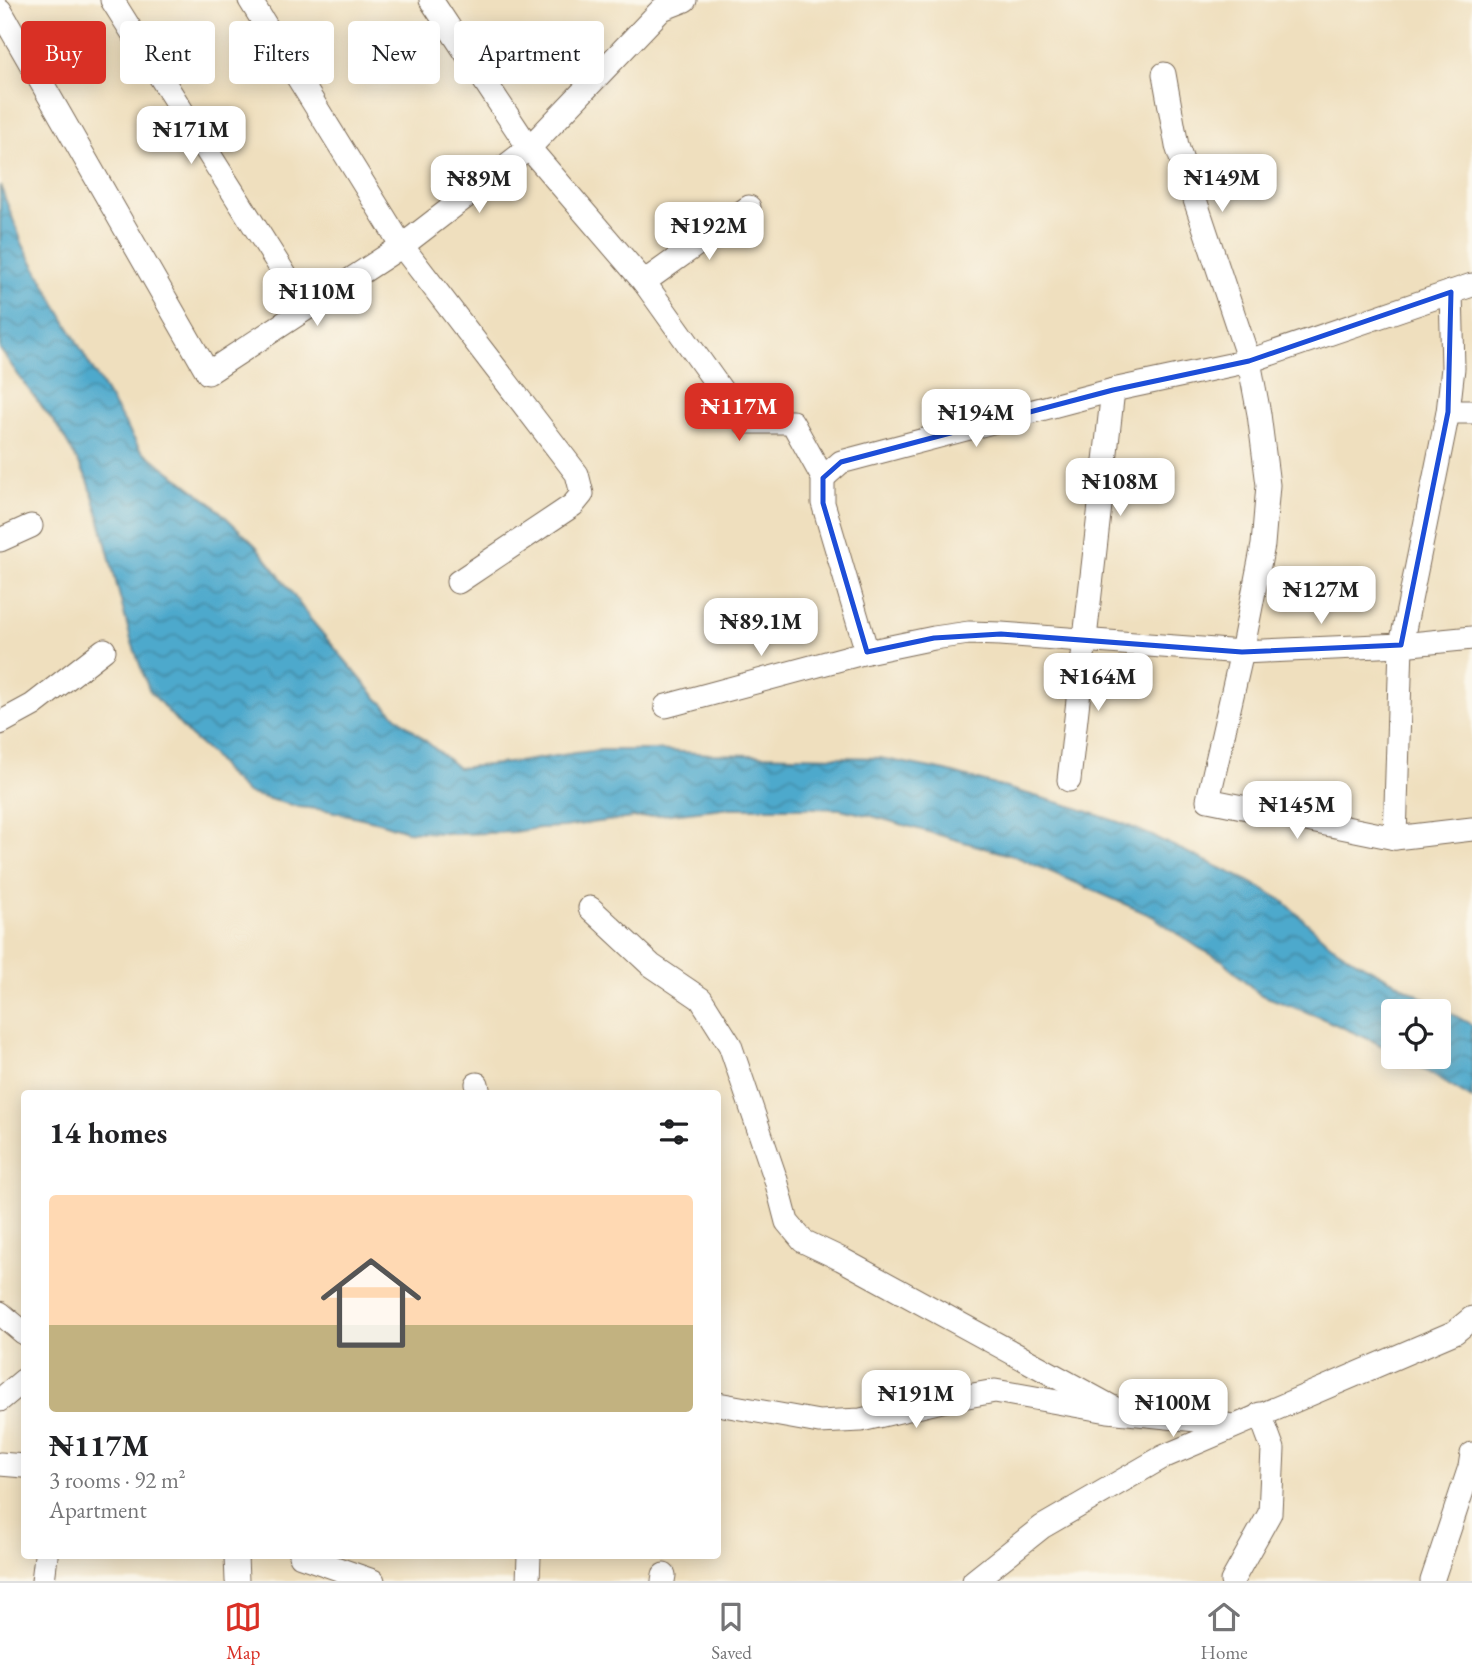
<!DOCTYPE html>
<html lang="en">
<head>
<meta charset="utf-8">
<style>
  body { margin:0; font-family:"EB Garamond",serif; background:#f6f6f6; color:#202124; height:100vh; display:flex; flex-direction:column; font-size:26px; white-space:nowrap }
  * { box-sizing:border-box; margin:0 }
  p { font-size:23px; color:#757577 }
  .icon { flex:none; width:38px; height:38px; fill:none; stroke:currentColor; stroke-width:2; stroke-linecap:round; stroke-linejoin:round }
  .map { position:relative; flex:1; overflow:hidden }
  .drawer { position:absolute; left:21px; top:1090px; width:700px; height:469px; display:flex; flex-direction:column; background:#fff; border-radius:7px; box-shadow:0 4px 18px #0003 }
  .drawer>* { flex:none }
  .banner { position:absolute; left:21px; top:21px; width:700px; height:63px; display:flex; gap:14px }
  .fabs { position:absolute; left:1381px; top:999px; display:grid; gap:14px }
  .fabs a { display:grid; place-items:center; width:70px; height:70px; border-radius:7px; background:#fff; box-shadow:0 4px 18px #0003; font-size:35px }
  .price { position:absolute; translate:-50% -60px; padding:0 16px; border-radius:14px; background:#fff; color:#222; font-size:23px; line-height:46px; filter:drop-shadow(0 2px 4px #0008) }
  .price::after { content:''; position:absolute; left:50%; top:42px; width:21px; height:16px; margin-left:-10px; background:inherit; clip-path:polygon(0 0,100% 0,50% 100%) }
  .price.on { background:#d93025; color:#fff }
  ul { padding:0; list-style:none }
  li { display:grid; align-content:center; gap:14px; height:371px; padding:0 28px }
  li span { display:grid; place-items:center; height:217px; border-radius:7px; color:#555 }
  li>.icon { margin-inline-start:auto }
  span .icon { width:126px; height:126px; fill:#fffc; stroke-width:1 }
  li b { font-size:30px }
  h2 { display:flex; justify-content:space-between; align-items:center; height:84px; padding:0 28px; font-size:30px }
  .chip { padding:0 24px; border-radius:7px; background:#fff; box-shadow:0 4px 18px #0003; font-size:24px; line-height:63px }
  .chip.on { background:#d93025; color:#fff }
  .dock { display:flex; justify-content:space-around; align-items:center; height:98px; border-top:2px solid #e0e0e0; background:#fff; font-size:19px; color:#757577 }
  .dock a { display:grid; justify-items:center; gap:4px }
  .dock .on { color:#d93025 }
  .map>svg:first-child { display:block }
  .water { fill:url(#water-waves); stroke:#446a75; stroke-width:2 }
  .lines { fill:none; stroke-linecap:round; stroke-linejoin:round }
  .street-casing { stroke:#7a6956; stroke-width:25 }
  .street { stroke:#fff; stroke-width:23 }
  .marked { fill:none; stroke:#1d4ed8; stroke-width:5; stroke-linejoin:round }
</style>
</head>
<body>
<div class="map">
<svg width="1472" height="1581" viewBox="0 0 1472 1581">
  <defs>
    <pattern id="water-waves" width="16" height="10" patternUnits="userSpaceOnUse" patternTransform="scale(1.75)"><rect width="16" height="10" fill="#4ea9cc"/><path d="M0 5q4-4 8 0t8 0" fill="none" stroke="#428aa5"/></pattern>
  </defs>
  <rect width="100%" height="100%" fill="#fbf7ec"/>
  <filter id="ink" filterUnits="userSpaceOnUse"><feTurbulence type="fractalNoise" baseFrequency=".0143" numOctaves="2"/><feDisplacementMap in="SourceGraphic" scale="14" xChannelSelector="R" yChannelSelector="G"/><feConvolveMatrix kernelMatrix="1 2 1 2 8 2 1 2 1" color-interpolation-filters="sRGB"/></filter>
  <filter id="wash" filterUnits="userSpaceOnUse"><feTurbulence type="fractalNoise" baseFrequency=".00686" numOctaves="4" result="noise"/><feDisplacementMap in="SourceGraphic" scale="28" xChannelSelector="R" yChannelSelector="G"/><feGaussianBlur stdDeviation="1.57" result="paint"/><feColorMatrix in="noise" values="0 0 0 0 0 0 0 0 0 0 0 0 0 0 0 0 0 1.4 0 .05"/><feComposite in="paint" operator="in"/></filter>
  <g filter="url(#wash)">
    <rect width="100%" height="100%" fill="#efdfbe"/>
    <path class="water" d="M0,185L23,245L87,360L140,449L210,502L256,546L279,575L311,620L376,697L396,716L458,768L518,762L575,753L602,750H655L711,754L880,758L946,771L1074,807L1124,824L1150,835L1248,881L1282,900L1330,944L1356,961L1384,976L1472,1025V1099L1403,1057H1438V1012H1393V1052L1373,1041L1317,1016L1259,994L1222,960L1199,948L1152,916L1017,857L872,816L840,809L814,808H724L598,822L564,827L540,828L513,832L460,834L406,831L379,822L326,810L299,807L247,793L228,775L211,754L189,735L149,690L131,640L97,509L88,480L60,430L26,386L0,349Z"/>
  </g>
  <g filter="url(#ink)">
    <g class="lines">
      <defs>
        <g id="street">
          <path d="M112,0L306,308"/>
          <path d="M250,0L402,246L577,474L582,494L573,505L458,582"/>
          <path d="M431,0L529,148L644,282L744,422H792L823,478V503L867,652"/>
          <path d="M0,10L208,373L402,246L529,148L662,9L685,0"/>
          <path d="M1164,74L1177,146L1249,361L1259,414L1268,485L1263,545L1242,652L1208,800L1395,838L1472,829"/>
          <path d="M644,282L749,207"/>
          <path d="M1448,412H1472"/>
          <path d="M823,478L841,462L1113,390L1249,361L1472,285"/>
          <path d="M0,540L31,526"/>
          <path d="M666,706L867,652L934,638L969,633L1001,634L1242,652L1401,645L1472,638"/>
          <path d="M0,723L33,705L104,650"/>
          <path d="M1069,780L1113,390"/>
          <path d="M1395,838L1401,645L1448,412L1453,368L1451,292"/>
          <path d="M590,908L651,965L701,999L730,1045L776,1180L787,1222L803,1241L841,1259L1121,1412"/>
          <path d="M477,1084L479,1094"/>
          <path d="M0,1313L24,1333"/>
          <path d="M0,1400L24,1380"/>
          <path d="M718,1404L819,1422L861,1420L946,1400L995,1391L1108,1411L1207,1421L1232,1426"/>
          <path d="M0,1464L24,1466"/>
          <path d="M236,1556L237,1581"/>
          <path d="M301,1556L373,1581"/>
          <path d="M43,1581L46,1556"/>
          <path d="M528,1581L529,1556"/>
          <path d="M663,1581L664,1575"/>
          <path d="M974,1581L1042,1527L1163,1457L1455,1332L1472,1318"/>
          <path d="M1232,1581L1270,1513L1273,1449L1260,1414"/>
          <path d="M1432,1581L1470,1467L1472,1454"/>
        </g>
      </defs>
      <use href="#street" class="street-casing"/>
      <use href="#street" class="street"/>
    </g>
  </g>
  <path class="marked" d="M1451,292L1448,412L1401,645L1242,652L1001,634L934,638L867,652L823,503V478L841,462L1113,390L1249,361Z"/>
</svg>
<div class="fabs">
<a><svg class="icon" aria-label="locate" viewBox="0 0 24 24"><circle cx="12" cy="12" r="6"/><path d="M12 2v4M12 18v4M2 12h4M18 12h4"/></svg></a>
</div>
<b class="price" style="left:191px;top:166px">₦171M</b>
<b class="price" style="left:1222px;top:214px">₦149M</b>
<b class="price" style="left:479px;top:215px">₦89M</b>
<b class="price" style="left:709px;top:262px">₦192M</b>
<b class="price" style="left:317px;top:328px">₦110M</b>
<b class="price on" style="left:739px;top:443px">₦117M</b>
<b class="price" style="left:976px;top:449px">₦194M</b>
<b class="price" style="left:1120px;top:518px">₦108M</b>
<b class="price" style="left:1321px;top:626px">₦127M</b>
<b class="price" style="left:761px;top:658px">₦89.1M</b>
<b class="price" style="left:1098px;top:713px">₦164M</b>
<b class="price" style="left:1297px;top:841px">₦145M</b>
<b class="price" style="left:916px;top:1430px">₦191M</b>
<b class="price" style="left:1173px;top:1439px">₦100M</b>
<div class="banner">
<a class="chip on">Buy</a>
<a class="chip">Rent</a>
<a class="chip">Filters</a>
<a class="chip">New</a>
<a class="chip">Apartment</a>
</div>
<section class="drawer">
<h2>14 homes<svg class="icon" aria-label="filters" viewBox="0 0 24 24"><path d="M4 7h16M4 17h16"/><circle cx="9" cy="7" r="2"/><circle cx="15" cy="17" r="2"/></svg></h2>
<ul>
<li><span style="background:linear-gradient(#ffd9b3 60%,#c2b280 0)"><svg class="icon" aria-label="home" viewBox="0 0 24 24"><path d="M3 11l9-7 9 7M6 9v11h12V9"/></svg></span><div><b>₦117M</b><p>3 rooms · 92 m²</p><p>Apartment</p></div></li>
</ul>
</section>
</div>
<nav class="dock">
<a class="on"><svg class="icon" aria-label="map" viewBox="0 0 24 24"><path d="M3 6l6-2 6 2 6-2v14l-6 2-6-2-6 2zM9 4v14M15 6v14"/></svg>Map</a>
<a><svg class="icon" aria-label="saved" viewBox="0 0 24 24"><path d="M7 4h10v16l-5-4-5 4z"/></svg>Saved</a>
<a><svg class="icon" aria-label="home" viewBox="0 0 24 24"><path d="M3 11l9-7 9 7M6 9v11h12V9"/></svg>Home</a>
</nav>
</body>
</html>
